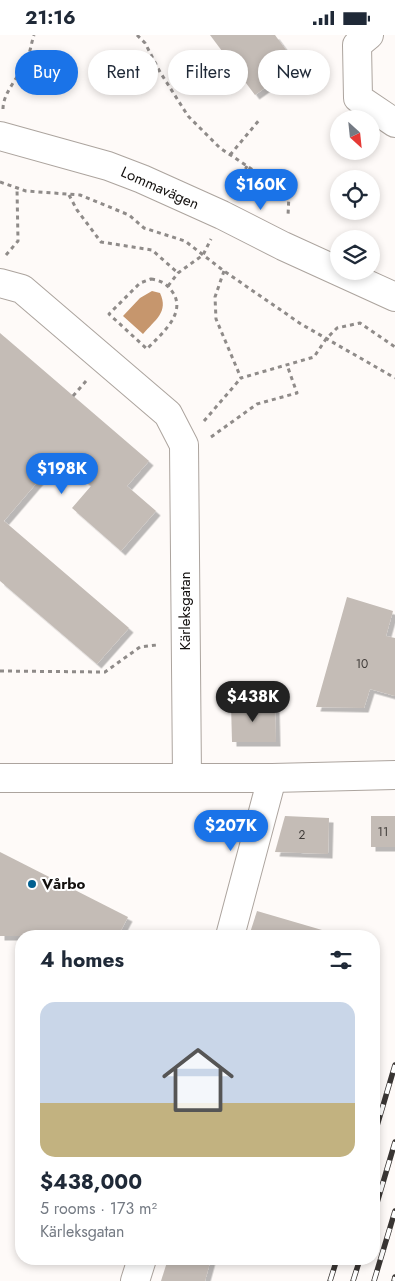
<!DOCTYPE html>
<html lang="en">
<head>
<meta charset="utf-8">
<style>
  body { margin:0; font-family:Jost,sans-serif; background:#f6f6f7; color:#1f2937; height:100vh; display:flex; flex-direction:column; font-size:19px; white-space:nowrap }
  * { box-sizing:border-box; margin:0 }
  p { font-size:16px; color:#747a83 }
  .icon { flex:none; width:28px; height:28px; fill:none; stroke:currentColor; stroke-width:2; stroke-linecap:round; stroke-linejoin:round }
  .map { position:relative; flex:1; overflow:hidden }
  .sheet { position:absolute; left:15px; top:895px; width:365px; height:335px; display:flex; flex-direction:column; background:#fff; border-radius:20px; box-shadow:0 2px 8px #0003 }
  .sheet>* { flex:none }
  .top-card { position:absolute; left:15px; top:15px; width:365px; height:45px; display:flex; gap:10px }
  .needle { width:32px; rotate:153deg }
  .controls { position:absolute; left:330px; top:75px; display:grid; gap:10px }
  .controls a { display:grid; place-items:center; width:50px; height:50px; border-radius:50%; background:#fff; box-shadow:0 2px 8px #0003; font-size:25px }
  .price { position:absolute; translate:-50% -42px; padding:0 11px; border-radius:18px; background:#1a73e8; color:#fff; font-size:16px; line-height:32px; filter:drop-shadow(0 1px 2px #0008) }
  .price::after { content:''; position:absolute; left:50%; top:30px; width:15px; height:11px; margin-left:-8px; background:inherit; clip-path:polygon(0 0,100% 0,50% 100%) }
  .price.selected { background:#222; color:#fff }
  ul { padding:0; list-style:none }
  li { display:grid; align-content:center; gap:10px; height:265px; padding:0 25px }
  li span { display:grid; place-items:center; height:155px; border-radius:15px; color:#555 }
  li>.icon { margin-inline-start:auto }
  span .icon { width:90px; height:90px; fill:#fffc; stroke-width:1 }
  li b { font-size:21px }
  h2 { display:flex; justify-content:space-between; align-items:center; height:60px; padding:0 25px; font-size:21px }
  .pill { padding:0 18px; border-radius:22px; background:#fff; box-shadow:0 2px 8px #0003; font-size:18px; line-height:45px }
  .pill.selected { background:#1a73e8; color:#fff }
  .status { display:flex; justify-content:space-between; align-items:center; height:35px; padding:0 25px; background:#fff; direction:ltr }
  .status svg { height:14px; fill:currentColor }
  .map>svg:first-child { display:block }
  .water { fill:#c6966d }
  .building { fill:#c4bcb6; filter:url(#shadow) }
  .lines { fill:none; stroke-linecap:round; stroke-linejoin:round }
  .minor-casing { stroke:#aca49e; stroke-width:30 }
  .path { stroke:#8f8b89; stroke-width:3; stroke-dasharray:4 4; stroke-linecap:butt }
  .minor { stroke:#fff; stroke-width:28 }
  .rail-casing { stroke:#393533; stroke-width:5.5 }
  .rail { stroke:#fff; stroke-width:4; stroke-dasharray:11; stroke-linecap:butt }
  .poi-dot { fill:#026090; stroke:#fff; stroke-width:2 }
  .labels { text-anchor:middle; stroke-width:4; stroke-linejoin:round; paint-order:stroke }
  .number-label { font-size:12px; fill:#3f3b38 }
  .street-label { font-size:15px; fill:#13100e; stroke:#fff }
  .poi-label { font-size:15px; font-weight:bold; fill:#13100e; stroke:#fff; text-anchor:start }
</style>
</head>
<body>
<div class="status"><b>21:16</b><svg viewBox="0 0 49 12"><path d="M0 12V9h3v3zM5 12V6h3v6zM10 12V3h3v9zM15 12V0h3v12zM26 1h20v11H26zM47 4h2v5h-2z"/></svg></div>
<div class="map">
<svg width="395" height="1246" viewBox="0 0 395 1246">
  <defs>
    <filter id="shadow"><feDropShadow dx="4.5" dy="4.5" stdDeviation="0" flood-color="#0004"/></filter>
  </defs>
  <rect width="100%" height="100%" fill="#fefaf8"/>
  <path class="water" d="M152,256L160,258C169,277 155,285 143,299L123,281L140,263Z"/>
  <g class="building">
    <path d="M210,0H275L297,30L255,60Z"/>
    <path d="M0,298L149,426L127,451L156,476L121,516L72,473L91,451L58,423L4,486L129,593L97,629L0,546Z"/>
    <path d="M347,562L393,576L386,601L395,603V661L370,654L364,673L316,672Z"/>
    <path d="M231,669H275L276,707H232Z"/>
    <path d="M285,781L329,783L328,819L275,817Z"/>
    <rect x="371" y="781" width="24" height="31"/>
    <path d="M0,817L128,882L118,901H0Z"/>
    <path d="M257,876L322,895L321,901H249Z"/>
    <path d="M168,1224H211L205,1246H161Z"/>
  </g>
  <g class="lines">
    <defs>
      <g id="minor">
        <path d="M369,0L357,10L358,63L395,88"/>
        <path d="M0,101L108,131L142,144L222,180L283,211L395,262"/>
        <path d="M0,248L22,254L168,379L184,410L187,742"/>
        <path d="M0,743H272L395,740"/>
        <path d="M230,901L272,743"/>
        <path d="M135,1246L142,1224"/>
      </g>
    </defs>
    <use href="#minor" class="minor-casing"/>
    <g class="path">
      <path d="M137,0L145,8L160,37L188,81L220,113L289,159L288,181"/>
      <path d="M3,74C3,58 18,43 26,27C30,19 31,9 34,0"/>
      <path d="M230,120L260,84"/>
      <path d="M0,147L26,156L80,160L129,180L144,193L185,206L224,236L301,289L395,343"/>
      <path d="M234,155L247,131"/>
      <path d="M69,160L77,175L101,207L152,215L178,238"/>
      <path d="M6,220L18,206L17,153"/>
      <path d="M224,236L215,262L216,284L241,343L314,322L326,304L337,293L360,288L395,312"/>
      <path d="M151,244C159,245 166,248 171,255C189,277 161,299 147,314L109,279L140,248Z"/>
      <path d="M168,251L178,238L203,220L211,204"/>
      <path d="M73,361L86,346"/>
      <path d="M204,386L241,343"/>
      <path d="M211,402L257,369L297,358L287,330"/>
      <path d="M0,636L105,637L140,612L157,610"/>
    </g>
    <use href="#minor" class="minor"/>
    <defs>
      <g id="rail">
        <path d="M374,1101L395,1030"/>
        <path d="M374,1178L395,1107"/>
        <path d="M330,1246L337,1224"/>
        <path d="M353,1246L360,1224"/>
        <path d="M374,1246L395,1176"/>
        <path d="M394,1246L395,1242"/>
      </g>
    </defs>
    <use href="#rail" class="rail-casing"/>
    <use href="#rail" class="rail"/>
  </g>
  <circle class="poi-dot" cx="32" cy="849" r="5"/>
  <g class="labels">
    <g class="number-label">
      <text x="362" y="633">10</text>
      <text x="383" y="801">11</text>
      <text x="302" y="804">2</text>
    </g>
    <g class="street-label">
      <text transform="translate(160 153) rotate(24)" y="5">Lommavägen</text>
      <text transform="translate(185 576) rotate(-90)" y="5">Kärleksgatan</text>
    </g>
    <g class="poi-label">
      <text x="42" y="854">Vårbo</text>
    </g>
  </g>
</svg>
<div class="controls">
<a><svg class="needle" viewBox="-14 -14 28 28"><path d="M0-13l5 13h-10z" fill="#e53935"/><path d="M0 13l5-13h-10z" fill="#747a83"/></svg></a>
<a><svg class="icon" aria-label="locate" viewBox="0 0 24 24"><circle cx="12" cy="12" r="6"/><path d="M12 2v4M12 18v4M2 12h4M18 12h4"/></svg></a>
<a><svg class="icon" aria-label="layers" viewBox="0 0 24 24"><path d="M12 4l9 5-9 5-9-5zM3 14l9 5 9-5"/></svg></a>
</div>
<b class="price" style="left:261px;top:176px">$160K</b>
<b class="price" style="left:62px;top:460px">$198K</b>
<b class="price selected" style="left:253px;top:688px">$438K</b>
<b class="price" style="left:231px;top:817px">$207K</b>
<div class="top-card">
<a class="pill selected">Buy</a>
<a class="pill">Rent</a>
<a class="pill">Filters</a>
<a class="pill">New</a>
</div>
<section class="sheet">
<h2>4 homes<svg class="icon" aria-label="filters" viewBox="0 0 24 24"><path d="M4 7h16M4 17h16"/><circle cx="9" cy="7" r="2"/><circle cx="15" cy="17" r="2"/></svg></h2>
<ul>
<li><span style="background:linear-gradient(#c9d6e8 65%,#c2b280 0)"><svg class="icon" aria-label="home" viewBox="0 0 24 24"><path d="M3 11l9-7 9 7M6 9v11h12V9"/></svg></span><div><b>$438,000</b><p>5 rooms · 173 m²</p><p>Kärleksgatan</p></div></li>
</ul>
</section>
</div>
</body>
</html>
